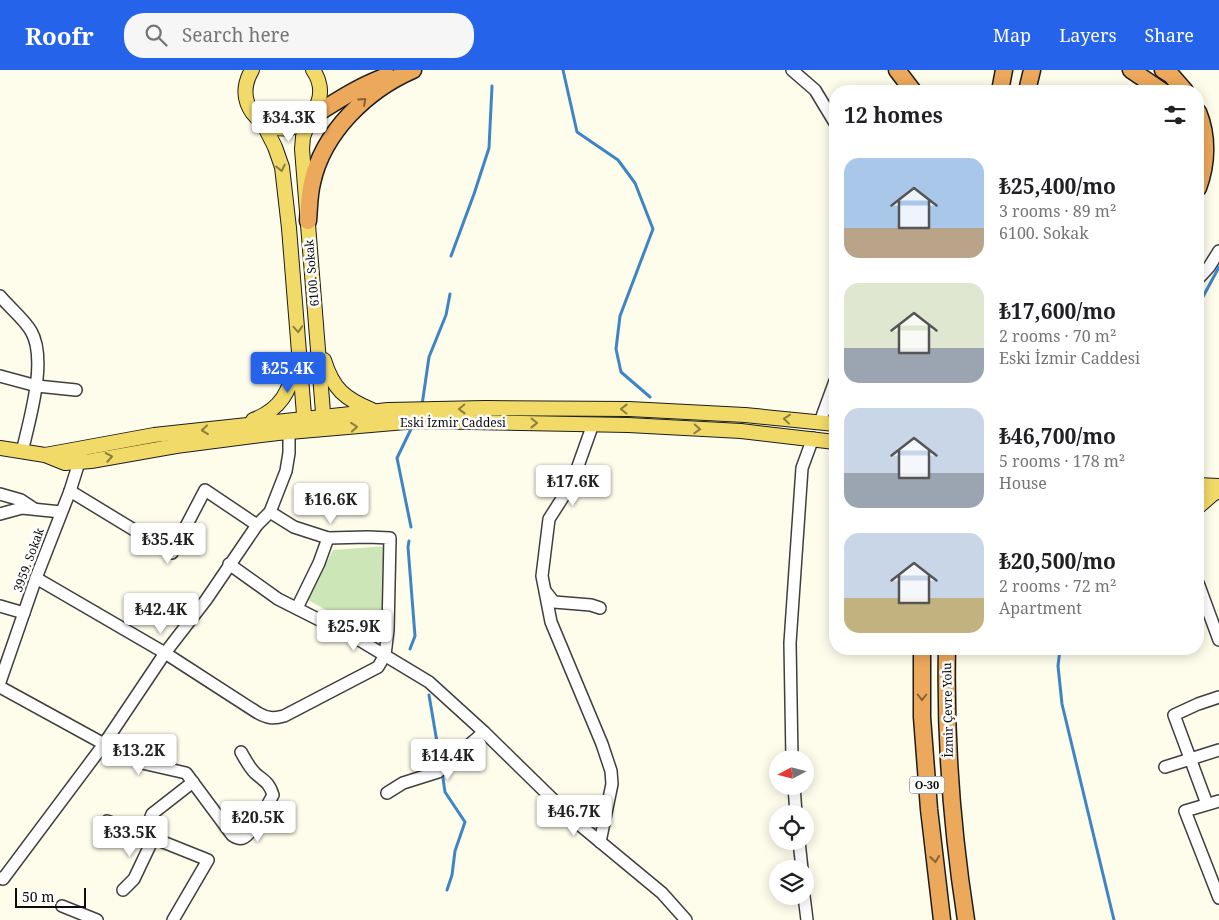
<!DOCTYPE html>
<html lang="en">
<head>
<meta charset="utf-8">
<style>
  body { margin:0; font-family:"Noto Serif",serif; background:#f6f6f6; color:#202124; height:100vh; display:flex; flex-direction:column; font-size:19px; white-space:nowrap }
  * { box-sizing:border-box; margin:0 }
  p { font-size:16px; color:#757577 }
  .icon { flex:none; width:28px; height:28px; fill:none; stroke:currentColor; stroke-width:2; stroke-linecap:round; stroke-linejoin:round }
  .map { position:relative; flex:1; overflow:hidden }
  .side { position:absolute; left:829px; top:15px; width:375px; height:570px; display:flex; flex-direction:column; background:#fff; border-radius:20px; box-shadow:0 2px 12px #0003 }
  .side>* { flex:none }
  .needle { width:32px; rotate:263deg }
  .fabs { position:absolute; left:769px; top:680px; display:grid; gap:10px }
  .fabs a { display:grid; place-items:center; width:45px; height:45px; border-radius:50%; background:#fff; box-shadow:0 2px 12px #0003; font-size:25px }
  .scale { position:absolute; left:15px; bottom:12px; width:71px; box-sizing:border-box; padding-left:5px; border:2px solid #0c0c0c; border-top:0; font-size:14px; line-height:18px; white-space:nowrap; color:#0c0c0c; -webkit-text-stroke:4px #fff; paint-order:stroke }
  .price { position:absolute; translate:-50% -42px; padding:0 11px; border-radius:5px; background:#fff; color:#222; font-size:16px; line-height:32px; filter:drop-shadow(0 1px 2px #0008) }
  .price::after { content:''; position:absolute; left:50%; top:30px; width:15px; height:11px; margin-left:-8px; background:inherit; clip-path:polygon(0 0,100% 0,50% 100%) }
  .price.on { background:#2563eb; color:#fff }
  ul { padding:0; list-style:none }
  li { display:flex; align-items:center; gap:15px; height:125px; padding:0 15px }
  li span { display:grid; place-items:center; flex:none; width:140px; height:100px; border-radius:15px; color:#555 }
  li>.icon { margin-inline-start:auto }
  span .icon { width:60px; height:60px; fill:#fffc; stroke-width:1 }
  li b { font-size:21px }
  h2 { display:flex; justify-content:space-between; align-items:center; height:60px; padding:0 15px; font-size:21px }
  header { display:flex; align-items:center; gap:30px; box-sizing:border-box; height:70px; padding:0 25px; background:#2563eb; color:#fff }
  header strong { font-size:24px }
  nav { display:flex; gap:28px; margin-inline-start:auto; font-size:18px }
  .search { width:350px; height:45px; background:#f6f6f6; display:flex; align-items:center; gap:12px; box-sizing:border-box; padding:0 18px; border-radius:20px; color:#757577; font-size:19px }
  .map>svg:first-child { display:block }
  .green { fill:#cce6b7 }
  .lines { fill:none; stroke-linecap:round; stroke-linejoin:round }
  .stream { stroke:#3e85c5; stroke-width:3 }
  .minor-casing { stroke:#3f3f3f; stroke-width:14 }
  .major-casing { stroke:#1d1d1d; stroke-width:16 }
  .highway-casing { stroke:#1d1d1d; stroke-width:19 }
  .minor { stroke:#fff; stroke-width:11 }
  .major { stroke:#f1da68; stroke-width:14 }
  .highway { stroke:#eca85b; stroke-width:16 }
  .oneway { stroke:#876237 }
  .oneway2 { stroke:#8a7d3f }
  .labels { text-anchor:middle; stroke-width:5; stroke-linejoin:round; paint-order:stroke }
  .shield { fill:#fff; stroke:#555; stroke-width:1 }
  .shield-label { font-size:11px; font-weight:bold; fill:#0c0c0c }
  .street-label { font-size:12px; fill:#0c0c0c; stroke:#fff }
</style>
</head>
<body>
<header>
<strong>Roofr</strong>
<div class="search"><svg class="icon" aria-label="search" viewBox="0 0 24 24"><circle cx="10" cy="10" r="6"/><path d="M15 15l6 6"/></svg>Search here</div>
<nav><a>Map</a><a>Layers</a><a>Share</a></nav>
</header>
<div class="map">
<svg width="1219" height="850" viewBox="0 0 1219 850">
  <rect width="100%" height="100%" fill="#fefceb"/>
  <path class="green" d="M387,476L382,570L308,530L333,480Z"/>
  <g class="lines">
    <g class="stream">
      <path d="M563,0L577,62L618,90L635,113L653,159L620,246L616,279L621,302L650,327"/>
      <path d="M451,186L474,124L489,78L492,16"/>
      <path d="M1198,236L1219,197"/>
      <path d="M422,335L429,287L446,245L450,224"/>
      <path d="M411,457L397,388L412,357"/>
      <path d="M409,471L408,477L415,566L410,579"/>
      <path d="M1060,579L1058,596L1062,634L1114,850"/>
      <path d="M429,625L439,684"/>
      <path d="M442,702L445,722L465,752L455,781L452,805L447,820"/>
    </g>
    <defs>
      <g id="minor">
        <path d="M792,0L815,20L835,53"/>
        <path d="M1198,209L1209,197L1219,181"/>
        <path d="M0,226C9,237 24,249 31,261C48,290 29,351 22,382"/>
        <path d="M0,306L37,316L76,320"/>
        <path d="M820,352L835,311"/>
        <path d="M593,354L572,413L549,449L542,506L551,552L602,674L611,701L612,714L600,772"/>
        <path d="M70,421L172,483L205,420L257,455"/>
        <path d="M0,424L21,430L33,438"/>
        <path d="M0,444L22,438L61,442"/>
        <path d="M229,494L278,529L361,571L429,612L484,662L575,751L662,823L686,850"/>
        <path d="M36,508L165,583L258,643C267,648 273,649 284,646L378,597L385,585L388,560L390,468L368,467L328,468L294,457L270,442"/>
        <path d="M1198,513L1219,570"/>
        <path d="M546,522L554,532L591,535L600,538"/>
        <path d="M0,536L24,543"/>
        <path d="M297,538L319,493L328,468"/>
        <path d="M0,612L36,508L70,421L81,386"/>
        <path d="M0,617L104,674L142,693L186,703L232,765C235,767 239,770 243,768C254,763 267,735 273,725C269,712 264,711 255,703C249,697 245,689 241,682"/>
        <path d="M792,689L790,573L802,398L813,368"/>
        <path d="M1165,697L1219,680"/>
        <path d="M794,716L796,744"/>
        <path d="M387,723L403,713L438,702L484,662"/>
        <path d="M1219,731L1185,741L1219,828"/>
        <path d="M1207,734L1174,645L1198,634L1219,627"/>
        <path d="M107,751L133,760L208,790L173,850"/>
        <path d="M799,771L802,799"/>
        <path d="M0,808L3,809L104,674L165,583L206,530L257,455L270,442L286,401L289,383V362"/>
        <path d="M123,820L134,809L153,769C150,760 148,753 152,744L193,712"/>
        <path d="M804,826L807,850"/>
        <path d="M62,836L97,850"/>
      </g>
      <g id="major">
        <path d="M252,0C223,49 299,85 318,33C322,22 320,10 313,0"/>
        <path d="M310,48L303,67L302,79L324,355"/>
        <path d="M263,53L275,77L282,97L289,158L305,357"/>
        <path d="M324,290C333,319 345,329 372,340"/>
        <path d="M253,350C282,339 289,321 297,293"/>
        <path d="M0,378L45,385L65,393L91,391L176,376L278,363L417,351L628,355L741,361L835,372"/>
        <path d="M45,385L154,365L388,340L485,338L629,339L745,345L835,354"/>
        <path d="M1198,415L1219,416"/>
        <path d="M1198,437L1213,424L1219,421"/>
      </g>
      <g id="highway">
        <path d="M897,0L913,21"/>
        <path d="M1131,0L1162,21"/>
        <path d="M1163,0L1171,5L1185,21"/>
        <path d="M1000,21L1004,0"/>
        <path d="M1027,21L1032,0"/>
        <path d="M1198,42C1208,66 1207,94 1198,118"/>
        <path d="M310,48C335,32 359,16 387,6"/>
        <path d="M308,151C309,139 309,125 312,113C323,62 367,20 413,0"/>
        <path d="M922,579V647L929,739L942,850"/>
        <path d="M947,579C945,670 952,760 966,850"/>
      </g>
    </defs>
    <use href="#minor" class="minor-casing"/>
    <use href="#major" class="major-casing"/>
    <use href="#highway" class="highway-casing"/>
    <use href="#minor" class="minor"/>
    <use href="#major" class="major"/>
    <use href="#highway" class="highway"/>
  </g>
  <defs><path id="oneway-chevron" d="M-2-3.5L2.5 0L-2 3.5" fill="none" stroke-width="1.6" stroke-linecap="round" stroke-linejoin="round" transform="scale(1.25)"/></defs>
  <g class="oneway">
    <use href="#oneway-chevron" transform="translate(363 31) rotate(-42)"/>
    <use href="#oneway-chevron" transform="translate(922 627) rotate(90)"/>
    <use href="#oneway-chevron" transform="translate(935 789) rotate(83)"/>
  </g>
  <g class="oneway2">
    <use href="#oneway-chevron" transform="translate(281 98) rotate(78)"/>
    <use href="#oneway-chevron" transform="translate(298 259) rotate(86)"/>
    <use href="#oneway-chevron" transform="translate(462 339) rotate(179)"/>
    <use href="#oneway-chevron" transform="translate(624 339) rotate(-179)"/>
    <use href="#oneway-chevron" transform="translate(787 349) rotate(-174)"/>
    <use href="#oneway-chevron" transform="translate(534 353) rotate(1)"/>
    <use href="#oneway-chevron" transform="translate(354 357) rotate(-5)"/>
    <use href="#oneway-chevron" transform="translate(697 359) rotate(3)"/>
    <use href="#oneway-chevron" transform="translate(205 360) rotate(174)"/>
    <use href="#oneway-chevron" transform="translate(109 387) rotate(-10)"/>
  </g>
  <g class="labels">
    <rect class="shield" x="909.5" y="706.5" width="35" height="17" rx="4"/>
    <g class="shield-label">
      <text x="927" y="719">O-30</text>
    </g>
    <g class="street-label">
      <text transform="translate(312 203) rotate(-95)" y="4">6100. Sokak</text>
      <text x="453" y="357">Eski İzmir Caddesi</text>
      <text transform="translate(29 490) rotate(-70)" y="4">3959. Sokak</text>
      <text transform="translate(948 640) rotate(-91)" y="4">İzmir Çevre Yolu</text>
    </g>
  </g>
</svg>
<div class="fabs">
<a><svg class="needle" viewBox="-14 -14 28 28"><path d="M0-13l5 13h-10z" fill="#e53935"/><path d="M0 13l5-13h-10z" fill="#757577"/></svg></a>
<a><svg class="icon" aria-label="locate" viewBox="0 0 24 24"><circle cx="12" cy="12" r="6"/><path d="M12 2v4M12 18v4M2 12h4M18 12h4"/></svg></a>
<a><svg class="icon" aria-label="layers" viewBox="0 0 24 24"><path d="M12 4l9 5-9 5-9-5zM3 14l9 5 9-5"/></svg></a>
</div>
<div class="scale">50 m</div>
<b class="price" style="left:289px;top:73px">₺34.3K</b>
<b class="price on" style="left:288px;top:324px">₺25.4K</b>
<b class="price" style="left:573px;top:437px">₺17.6K</b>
<b class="price" style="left:331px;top:455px">₺16.6K</b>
<b class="price" style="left:168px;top:495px">₺35.4K</b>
<b class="price" style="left:161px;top:565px">₺42.4K</b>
<b class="price" style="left:354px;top:582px">₺25.9K</b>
<b class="price" style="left:139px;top:706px">₺13.2K</b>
<b class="price" style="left:448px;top:711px">₺14.4K</b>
<b class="price" style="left:574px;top:767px">₺46.7K</b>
<b class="price" style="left:258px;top:773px">₺20.5K</b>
<b class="price" style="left:130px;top:788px">₺33.5K</b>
<section class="side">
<h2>12 homes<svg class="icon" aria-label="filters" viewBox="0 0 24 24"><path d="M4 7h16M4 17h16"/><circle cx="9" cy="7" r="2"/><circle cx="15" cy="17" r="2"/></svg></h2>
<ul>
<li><span style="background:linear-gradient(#a9c7e8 70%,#b9a48a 0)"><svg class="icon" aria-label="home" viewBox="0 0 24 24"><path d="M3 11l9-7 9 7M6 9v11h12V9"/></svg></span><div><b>₺25,400/mo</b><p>3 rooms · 89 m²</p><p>6100. Sokak</p></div></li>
<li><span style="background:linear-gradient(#dfe7d0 65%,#9aa5b1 0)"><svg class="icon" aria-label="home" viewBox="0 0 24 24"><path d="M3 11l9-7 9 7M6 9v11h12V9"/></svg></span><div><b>₺17,600/mo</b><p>2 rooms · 70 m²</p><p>Eski İzmir Caddesi</p></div></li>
<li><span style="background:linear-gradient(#c9d6e8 65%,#9aa5b1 0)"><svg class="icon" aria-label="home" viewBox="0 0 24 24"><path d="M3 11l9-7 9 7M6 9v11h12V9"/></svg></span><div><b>₺46,700/mo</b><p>5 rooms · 178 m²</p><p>House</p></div></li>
<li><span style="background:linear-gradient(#c9d6e8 65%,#c2b280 0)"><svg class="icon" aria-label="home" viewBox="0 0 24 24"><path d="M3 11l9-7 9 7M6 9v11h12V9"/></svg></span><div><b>₺20,500/mo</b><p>2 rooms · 72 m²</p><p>Apartment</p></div></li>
</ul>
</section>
</div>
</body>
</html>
